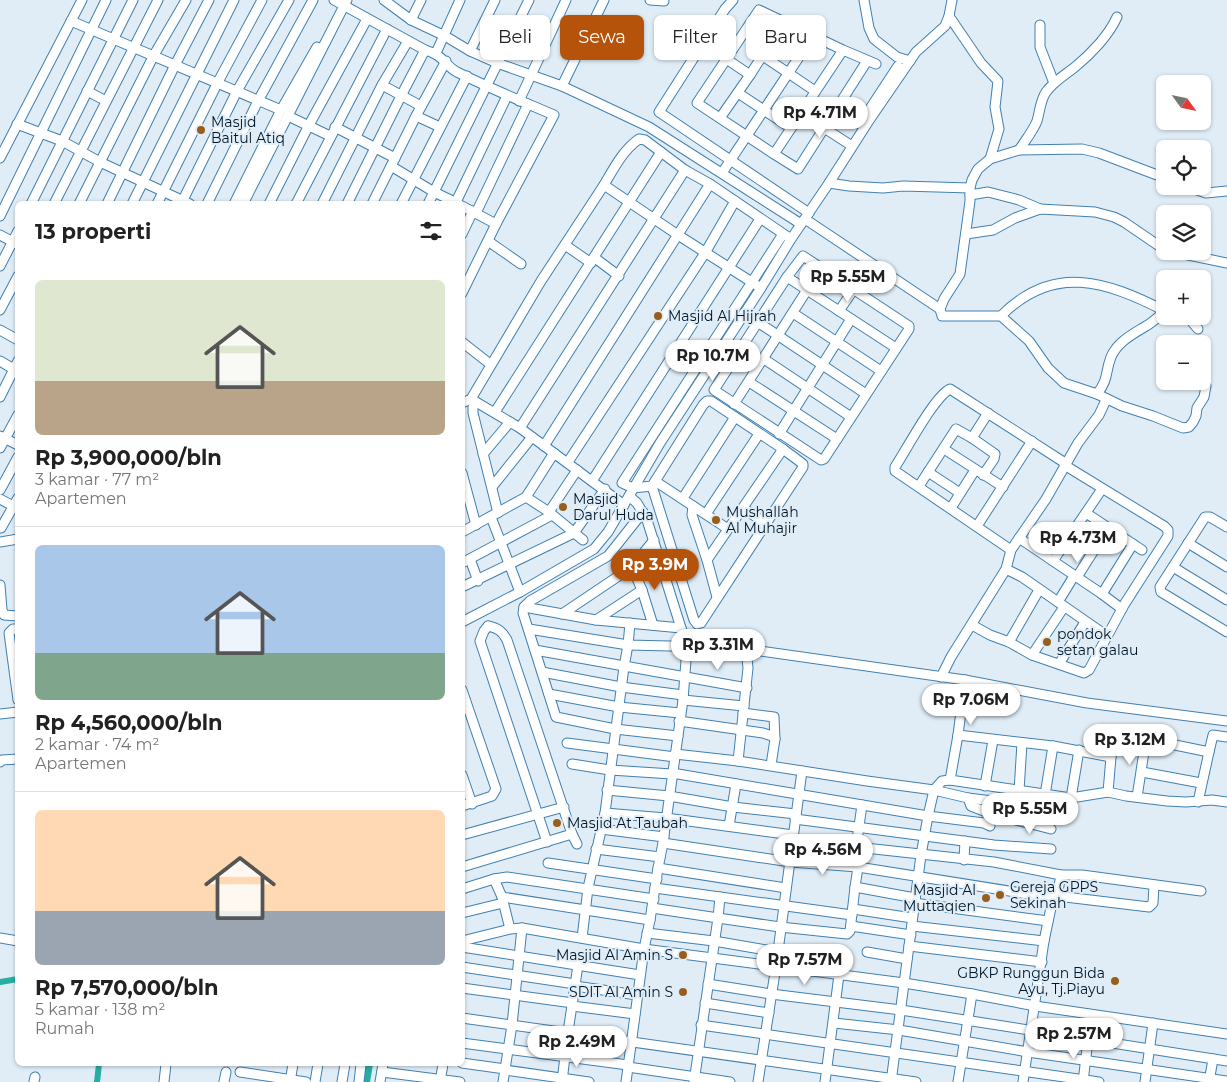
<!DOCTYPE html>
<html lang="id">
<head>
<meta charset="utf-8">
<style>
  body { margin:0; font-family:Montserrat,sans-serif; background:#f2f2f2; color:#222; height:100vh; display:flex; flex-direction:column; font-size:19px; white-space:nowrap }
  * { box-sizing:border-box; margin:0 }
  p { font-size:16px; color:#767676 }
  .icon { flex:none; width:28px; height:28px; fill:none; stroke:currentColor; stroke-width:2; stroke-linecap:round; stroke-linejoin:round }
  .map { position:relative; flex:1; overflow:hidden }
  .side { position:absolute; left:15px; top:201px; width:450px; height:865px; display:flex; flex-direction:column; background:#fff; border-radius:8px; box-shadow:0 1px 4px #0004 }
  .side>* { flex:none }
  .hud { position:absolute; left:480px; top:15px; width:475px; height:45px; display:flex; gap:10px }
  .needle { width:32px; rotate:123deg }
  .fabs { position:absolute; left:1156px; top:75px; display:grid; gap:10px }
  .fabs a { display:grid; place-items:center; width:55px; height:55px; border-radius:8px; background:#fff; box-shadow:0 1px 4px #0004; font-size:25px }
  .price { position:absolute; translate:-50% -42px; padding:0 11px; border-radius:18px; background:#fff; color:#222; font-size:16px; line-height:32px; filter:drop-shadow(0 1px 2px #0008) }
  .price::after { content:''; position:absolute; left:50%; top:30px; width:15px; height:11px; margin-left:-8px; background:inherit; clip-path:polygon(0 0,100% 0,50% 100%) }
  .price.current { background:#b45309; color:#fff }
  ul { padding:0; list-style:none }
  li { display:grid; align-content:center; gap:10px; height:265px; padding:0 20px }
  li+li { border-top:1px solid #e0e0e0 }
  li span { display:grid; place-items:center; height:155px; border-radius:8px; color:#555 }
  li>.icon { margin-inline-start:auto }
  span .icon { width:90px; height:90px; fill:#fffc; stroke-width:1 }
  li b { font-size:21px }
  h2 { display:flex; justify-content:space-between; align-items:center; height:60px; padding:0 20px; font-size:21px }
  .chip { padding:0 18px; border-radius:8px; background:#fff; box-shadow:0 1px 4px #0004; font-size:18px; line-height:45px }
  .chip.current { background:#b45309; color:#fff }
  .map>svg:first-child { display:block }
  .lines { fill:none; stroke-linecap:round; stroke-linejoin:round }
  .canal { stroke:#26afa0; stroke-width:6 }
  .river { stroke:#26afa0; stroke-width:10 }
  .minor-casing { stroke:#4180b0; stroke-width:11 }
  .minor { stroke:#fff; stroke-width:9 }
  .poi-dot { fill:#985e1d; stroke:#e0edf7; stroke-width:2 }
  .labels { text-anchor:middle; stroke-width:4; stroke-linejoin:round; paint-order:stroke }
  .poi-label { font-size:14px; fill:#001629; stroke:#e0edf7; text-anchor:start }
</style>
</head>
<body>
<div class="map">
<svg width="1227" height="1082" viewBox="0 0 1227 1082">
  <rect width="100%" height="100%" fill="#e0edf7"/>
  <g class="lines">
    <g class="canal">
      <path d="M0,982L18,979"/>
      <path d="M97,1082L99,1064"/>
    </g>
    <path class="river" d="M365,1082L368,1064"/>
    <defs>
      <g id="minor">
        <path d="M334,0L425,50C444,55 444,65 457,72C489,88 521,101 554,115L496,224L462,293"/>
        <path d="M384,0L411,20L445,36L470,51L497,63L562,86"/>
        <path d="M604,0L562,86L649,127L801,224"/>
        <path d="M650,0L664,1"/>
        <path d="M733,0L725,9L659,112L809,213"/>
        <path d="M864,0L869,28L874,39L897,57L910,61"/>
        <path d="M949,16L981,63L998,81L995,107L999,129L990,159"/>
        <path d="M411,20L421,0"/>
        <path d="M71,21L281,110"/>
        <path d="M1040,25V47L1054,83"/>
        <path d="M703,43L750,75L720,118"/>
        <path d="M843,50L774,154L697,103L759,10L843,50L876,64"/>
        <path d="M470,51L495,0"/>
        <path d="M436,53L460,0"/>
        <path d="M763,56L815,91"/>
        <path d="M750,75L784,22"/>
        <path d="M382,85L421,106"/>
        <path d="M87,91L106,101"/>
        <path d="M738,93L791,128"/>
        <path d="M519,101L566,0"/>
        <path d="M801,113L852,146"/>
        <path d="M288,116L330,136"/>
        <path d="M416,116L440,127"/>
        <path d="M17,124L62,141L100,162L190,204"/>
        <path d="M860,124L898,66"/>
        <path d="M335,127L395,158"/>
        <path d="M1019,150C1025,141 1033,131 1037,121C1040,111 1040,101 1046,92C1054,81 1065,75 1075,67C1091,54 1109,35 1117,17"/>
        <path d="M774,154L798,169L867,61"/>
        <path d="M0,158L82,0"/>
        <path d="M391,166L434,192L459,204"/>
        <path d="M722,173L813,36"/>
        <path d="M1165,178L1099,153L1082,149L1019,150L990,159L978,169L972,180L970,188V201L960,274L944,299L940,309L942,316H1001L1029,341L1048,368L1064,383L1097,394L1122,406L1153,416L1183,428L1189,427L1193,422L1196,416L1197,408L1204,397L1206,386"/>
        <path d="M829,183L868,122L916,52L945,26L949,16L952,0"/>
        <path d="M604,185C614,168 623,150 639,139L645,140L685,170"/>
        <path d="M1186,186L1206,193L1227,191"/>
        <path d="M970,195L988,192L1019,200L1040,209"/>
        <path d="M31,204L133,0"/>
        <path d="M54,204L158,0"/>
        <path d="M79,204L154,55L186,0"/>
        <path d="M107,204L175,65L209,0"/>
        <path d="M132,204L234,0"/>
        <path d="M157,204L219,80L262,0"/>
        <path d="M181,204L237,91L289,0"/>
        <path d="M207,204L258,101L313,0"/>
        <path d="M234,204L281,110L317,47"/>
        <path d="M243,204L347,0"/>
        <path d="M269,204L309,125L367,19"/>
        <path d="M296,204L387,29"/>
        <path d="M322,204L382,85L408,41"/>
        <path d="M347,204L401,96L425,50"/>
        <path d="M372,204L416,116L446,61"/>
        <path d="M401,204L467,76"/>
        <path d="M428,204L529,0"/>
        <path d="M455,204L507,96"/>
        <path d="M462,206L496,224"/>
        <path d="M476,213L528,104"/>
        <path d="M0,216L106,0"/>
        <path d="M805,219L940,309"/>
        <path d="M462,234L473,211"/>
        <path d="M966,234L993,230L1015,218L1040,209L1095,212L1114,217L1124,222L1165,250"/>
        <path d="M0,235L17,244"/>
        <path d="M488,241L521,264"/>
        <path d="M565,245L591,263"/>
        <path d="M1169,251L1227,263"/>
        <path d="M803,256L909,326V329L824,459L821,460L714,390L787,277Z"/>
        <path d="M595,258L619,276"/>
        <path d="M0,266L18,231"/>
        <path d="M787,277L896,348"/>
        <path d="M761,288L791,239L829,183L849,186L883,188L903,186L970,188"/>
        <path d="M0,310L18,276"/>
        <path d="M839,311L854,289"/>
        <path d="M744,313L866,394"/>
        <path d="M793,313L881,371"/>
        <path d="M1001,316C1053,263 1106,281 1165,311"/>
        <path d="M1187,316L1198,329"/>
        <path d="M0,330L18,340"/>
        <path d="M462,342L490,364"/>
        <path d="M764,359L851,417"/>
        <path d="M0,361L17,371"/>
        <path d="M749,382L837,439"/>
        <path d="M1097,394C1109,379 1105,372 1111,357C1117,342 1133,334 1146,326C1153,322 1159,316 1165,311"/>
        <path d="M0,397L18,361"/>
        <path d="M471,399L520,428L624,505"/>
        <path d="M476,402L473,407V413L498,513"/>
        <path d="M462,403L471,399L541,281L604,185L678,235L761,288L660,443L608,532L594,549L520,592L462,622"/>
        <path d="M734,404L807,290"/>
        <path d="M495,412L661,152"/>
        <path d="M520,428L685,170L710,184L791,239"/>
        <path d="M779,434L851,319"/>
        <path d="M0,436L18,445"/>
        <path d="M972,438L988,413"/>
        <path d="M544,446L710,184"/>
        <path d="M0,448L18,415"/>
        <path d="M944,449L1003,487"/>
        <path d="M483,454L510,422"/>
        <path d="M568,462L705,253L735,201"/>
        <path d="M928,472L960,493"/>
        <path d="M462,473L476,525"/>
        <path d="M592,481L760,219"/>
        <path d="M655,481L728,529"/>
        <path d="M652,486L694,620L697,624L701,623L803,467V464L783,449L711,401H707L703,405L652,486L633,488L622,483L783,234"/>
        <path d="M919,486L956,429L972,438L995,454L994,459L983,475"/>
        <path d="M492,487L532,437"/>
        <path d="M0,490L18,457"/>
        <path d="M526,497L549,512L583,540"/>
        <path d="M683,498L735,417"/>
        <path d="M0,499L17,508"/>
        <path d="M693,506L692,515L707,560L717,597"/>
        <path d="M743,508L765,523"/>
        <path d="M951,508L975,470"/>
        <path d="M549,512L577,470"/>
        <path d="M643,512L608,556L530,601L524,607L523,613L556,717L615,729L678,736"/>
        <path d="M1086,513L1142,550"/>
        <path d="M706,514L759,434"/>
        <path d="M491,517L520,592"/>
        <path d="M977,526L1032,441"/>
        <path d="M1227,527L1210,517H1205L1160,587L1161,592L1227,632"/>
        <path d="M1,528L18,498"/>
        <path d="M462,532L526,497L554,453"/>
        <path d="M1019,538L1102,594L1122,609"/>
        <path d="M0,542L18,539"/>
        <path d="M1188,543L1227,567"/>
        <path d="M470,559L478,581"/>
        <path d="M707,560L783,449"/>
        <path d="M1053,561L1102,489"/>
        <path d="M462,563L552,515"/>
        <path d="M632,567L642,590L653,625"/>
        <path d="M1173,567L1227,600"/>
        <path d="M1006,569L1022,577L1107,636"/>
        <path d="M1077,577L1108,528"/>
        <path d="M0,585L2,610L4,615L18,616"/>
        <path d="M462,587L574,533L605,489"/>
        <path d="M1102,594L1133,544"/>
        <path d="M1058,602L1074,576"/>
        <path d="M524,607L596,620L681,628"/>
        <path d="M562,614L632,567L654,540"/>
        <path d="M596,620L642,590"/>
        <path d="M972,625L990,635L1009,642L1032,655L1084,673L1089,670L1124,605L1168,536V530L1164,526L1066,466L1062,461L950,389C934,397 907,449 895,467V471L1011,550"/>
        <path d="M488,626C498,628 502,631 507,640L572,834L577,844"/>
        <path d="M488,626L484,631L480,641L547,842"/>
        <path d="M18,629H13L9,633L18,700"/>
        <path d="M529,629L628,645L711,647L746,649L965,680L1087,703L1227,721"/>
        <path d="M1009,642L1039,590"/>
        <path d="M535,650L747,688"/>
        <path d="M1032,655L1064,607"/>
        <path d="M1059,664L1085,622"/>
        <path d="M542,672L621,687L683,695"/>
        <path d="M941,677L951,657L1006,569L1011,550L1046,499L1078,443L1099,415L1106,400"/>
        <path d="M965,680L958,735L950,780L1071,798L1108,792L1111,757"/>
        <path d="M462,690L496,789L492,796L462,806"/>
        <path d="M549,694L619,707L680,713"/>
        <path d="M683,700L744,706"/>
        <path d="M743,713L774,717L775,739"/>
        <path d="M0,714L18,712"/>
        <path d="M679,721L763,733L772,736L775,739L771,765"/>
        <path d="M958,735L1053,746L1111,757L1113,745L1117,740L1146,739L1209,752L1213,735L1227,737"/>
        <path d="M567,743L675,757"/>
        <path d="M675,754L738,761L867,781L934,790L942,781L950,780"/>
        <path d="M738,761L748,668L746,649"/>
        <path d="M0,762L2,760L18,759"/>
        <path d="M572,764L610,770L672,774"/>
        <path d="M1142,772L1201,783"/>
        <path d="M672,773L928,816L984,823L990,826"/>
        <path d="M462,775L472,804"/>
        <path d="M985,786L993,740"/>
        <path d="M607,790L669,796L733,807L796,814"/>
        <path d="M1019,791L1022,743"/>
        <path d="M1108,792L1126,796L1167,801L1186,802L1212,800L1227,802"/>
        <path d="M1045,795L1053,746"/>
        <path d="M1137,797L1146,739"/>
        <path d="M968,798L1017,804L1058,812"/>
        <path d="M1071,798L1079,750"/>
        <path d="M1198,802L1209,752"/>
        <path d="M862,805L856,847L994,862L1061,875H1082L1201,891"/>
        <path d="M605,813L666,818L793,835"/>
        <path d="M795,819L994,845L1051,849"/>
        <path d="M729,826L736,784"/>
        <path d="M601,829L664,837"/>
        <path d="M462,835L564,807"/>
        <path d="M792,840L856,847"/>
        <path d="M663,843L790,862L858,867L1053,898"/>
        <path d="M596,849L660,857"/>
        <path d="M964,860L965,841"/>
        <path d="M548,863L657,879"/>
        <path d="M462,867L572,834"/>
        <path d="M858,867L855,887L915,898"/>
        <path d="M658,868L786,888"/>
        <path d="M494,879L502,897L510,929"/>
        <path d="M655,888L852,915"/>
        <path d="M462,889L494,879L507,877L654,899"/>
        <path d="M1057,896L1149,907L1153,903L1154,885"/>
        <path d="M502,897L650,920"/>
        <path d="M720,897L718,918L780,927L847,934L850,931L855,887"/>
        <path d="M914,903L1048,921"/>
        <path d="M652,908L718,918L694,1082"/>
        <path d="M853,909L912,918"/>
        <path d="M462,913L503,903"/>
        <path d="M851,926L911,935"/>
        <path d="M912,926L1044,941"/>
        <path d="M647,933L714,941L778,952"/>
        <path d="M0,938L18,941"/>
        <path d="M582,938L588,888L605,813L624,667L628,645L630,623"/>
        <path d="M462,941L510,929L522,928L644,949L904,983L972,994L1035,1006L1227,1034"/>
        <path d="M909,946L1042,962"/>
        <path d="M462,947L640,975"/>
        <path d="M867,952L907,959"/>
        <path d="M462,967L575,984"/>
        <path d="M708,984L771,994L901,1010L1227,1061"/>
        <path d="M575,986L637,995"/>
        <path d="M462,988L573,1003"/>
        <path d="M705,1003L769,1013"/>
        <path d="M572,1006L635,1014"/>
        <path d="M462,1018L916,1082"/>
        <path d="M834,1023L899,1030L1028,1052L1227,1081"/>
        <path d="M701,1025L1099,1082"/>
        <path d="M568,1032L578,965"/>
        <path d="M462,1043L628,1065"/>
        <path d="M462,1063L505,1069"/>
        <path d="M628,1067L730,1082"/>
        <path d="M505,1070L589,1082"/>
        <path d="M240,1072L306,1082"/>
        <path d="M382,1072L460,1082"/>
        <path d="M34,1082L35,1077"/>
        <path d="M164,1082L166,1064"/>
        <path d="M224,1082L226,1072"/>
        <path d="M290,1082L293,1064"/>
        <path d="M315,1082L318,1064"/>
        <path d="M342,1082L345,1064"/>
        <path d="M359,1082L361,1064"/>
        <path d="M380,1082L383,1064"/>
        <path d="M440,1082L443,1064"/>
        <path d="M503,1082L512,1025L522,928"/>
        <path d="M562,1082L565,1056"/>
        <path d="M626,1082L644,949L650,920L658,868L663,843L683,700L687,647L647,520L637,503L629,496"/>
        <path d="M758,1082L776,966L802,771"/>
        <path d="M825,1082L839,975"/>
        <path d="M891,1082L921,855L928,816L934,790L968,798L971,806L989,813L1051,829"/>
        <path d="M958,1082L972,994"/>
        <path d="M1023,1082L1044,941L1053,898L1057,896L1061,875"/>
        <path d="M1083,1082L1088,1040"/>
        <path d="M1145,1082L1153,1023"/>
        <path d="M1209,1082L1213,1059"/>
      </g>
    </defs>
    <use href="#minor" class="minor-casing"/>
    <use href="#minor" class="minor"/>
  </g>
  <g class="poi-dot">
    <circle cx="201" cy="130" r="5"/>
    <circle cx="658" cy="316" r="5"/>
    <circle cx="563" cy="507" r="5"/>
    <circle cx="716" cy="520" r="5"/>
    <circle cx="1047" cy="642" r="5"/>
    <circle cx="557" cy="823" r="5"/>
    <circle cx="1000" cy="895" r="5"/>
    <circle cx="986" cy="898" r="5"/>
    <circle cx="683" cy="955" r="5"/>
    <circle cx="1115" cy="981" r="5"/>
    <circle cx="683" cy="992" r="5"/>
  </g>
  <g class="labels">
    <g class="poi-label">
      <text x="211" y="127">Masjid<tspan x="211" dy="16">Baitul Atiq</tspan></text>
      <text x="668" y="321">Masjid Al Hijrah</text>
      <text x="573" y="504">Masjid<tspan x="573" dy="16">Darul Huda</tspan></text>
      <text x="726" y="517">Mushallah<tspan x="726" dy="16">Al Muhajir</tspan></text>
      <text x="1057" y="639">pondok<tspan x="1057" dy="16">setan galau</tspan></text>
      <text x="567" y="828">Masjid At Taubah</text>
      <text x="1010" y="892">Gereja GPPS<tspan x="1010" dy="16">Sekinah</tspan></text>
      <text x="976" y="895" text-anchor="end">Masjid Al<tspan x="976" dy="16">Muttaqien</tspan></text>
      <text x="673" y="960" text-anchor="end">Masjid Al Amin S</text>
      <text x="1105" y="978" text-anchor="end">GBKP Runggun Bida<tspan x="1105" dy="16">Ayu, Tj.Piayu</tspan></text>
      <text x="673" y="997" text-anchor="end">SDIT Al Amin S</text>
    </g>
  </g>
</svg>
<div class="fabs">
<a><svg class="needle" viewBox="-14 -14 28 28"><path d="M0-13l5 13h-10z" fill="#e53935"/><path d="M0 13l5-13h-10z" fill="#767676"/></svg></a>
<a><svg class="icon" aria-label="locate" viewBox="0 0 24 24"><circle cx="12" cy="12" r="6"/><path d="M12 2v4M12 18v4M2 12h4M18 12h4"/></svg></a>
<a><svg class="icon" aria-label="layers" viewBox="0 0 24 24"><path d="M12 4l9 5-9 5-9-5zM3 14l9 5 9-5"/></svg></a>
<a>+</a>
<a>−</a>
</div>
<b class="price" style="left:820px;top:139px">Rp 4.71M</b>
<b class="price" style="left:848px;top:303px">Rp 5.55M</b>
<b class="price" style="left:713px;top:382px">Rp 10.7M</b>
<b class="price" style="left:1078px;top:564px">Rp 4.73M</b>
<b class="price current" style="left:655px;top:591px">Rp 3.9M</b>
<b class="price" style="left:718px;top:671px">Rp 3.31M</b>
<b class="price" style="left:971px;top:726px">Rp 7.06M</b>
<b class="price" style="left:1130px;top:766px">Rp 3.12M</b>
<b class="price" style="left:1030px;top:835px">Rp 5.55M</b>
<b class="price" style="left:823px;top:876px">Rp 4.56M</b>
<b class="price" style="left:805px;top:986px">Rp 7.57M</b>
<b class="price" style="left:1074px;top:1060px">Rp 2.57M</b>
<b class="price" style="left:577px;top:1068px">Rp 2.49M</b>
<div class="hud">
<a class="chip">Beli</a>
<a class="chip current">Sewa</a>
<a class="chip">Filter</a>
<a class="chip">Baru</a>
</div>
<section class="side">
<h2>13 properti<svg class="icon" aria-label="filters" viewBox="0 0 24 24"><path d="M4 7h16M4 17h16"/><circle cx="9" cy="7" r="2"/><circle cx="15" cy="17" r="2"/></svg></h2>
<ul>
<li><span style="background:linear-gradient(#dfe7d0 65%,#b9a48a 0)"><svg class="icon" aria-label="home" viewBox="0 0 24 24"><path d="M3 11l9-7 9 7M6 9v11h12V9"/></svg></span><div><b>Rp 3,900,000/bln</b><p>3 kamar · 77 m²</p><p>Apartemen</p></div></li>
<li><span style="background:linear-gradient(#a9c7e8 70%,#7fa58c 0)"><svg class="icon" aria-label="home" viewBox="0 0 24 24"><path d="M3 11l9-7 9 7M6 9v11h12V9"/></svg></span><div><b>Rp 4,560,000/bln</b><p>2 kamar · 74 m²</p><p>Apartemen</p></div></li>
<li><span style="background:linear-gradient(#ffd9b3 65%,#9aa5b1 0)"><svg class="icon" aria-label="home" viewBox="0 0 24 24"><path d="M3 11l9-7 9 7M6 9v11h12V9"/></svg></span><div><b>Rp 7,570,000/bln</b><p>5 kamar · 138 m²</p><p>Rumah</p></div></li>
</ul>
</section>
</div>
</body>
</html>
